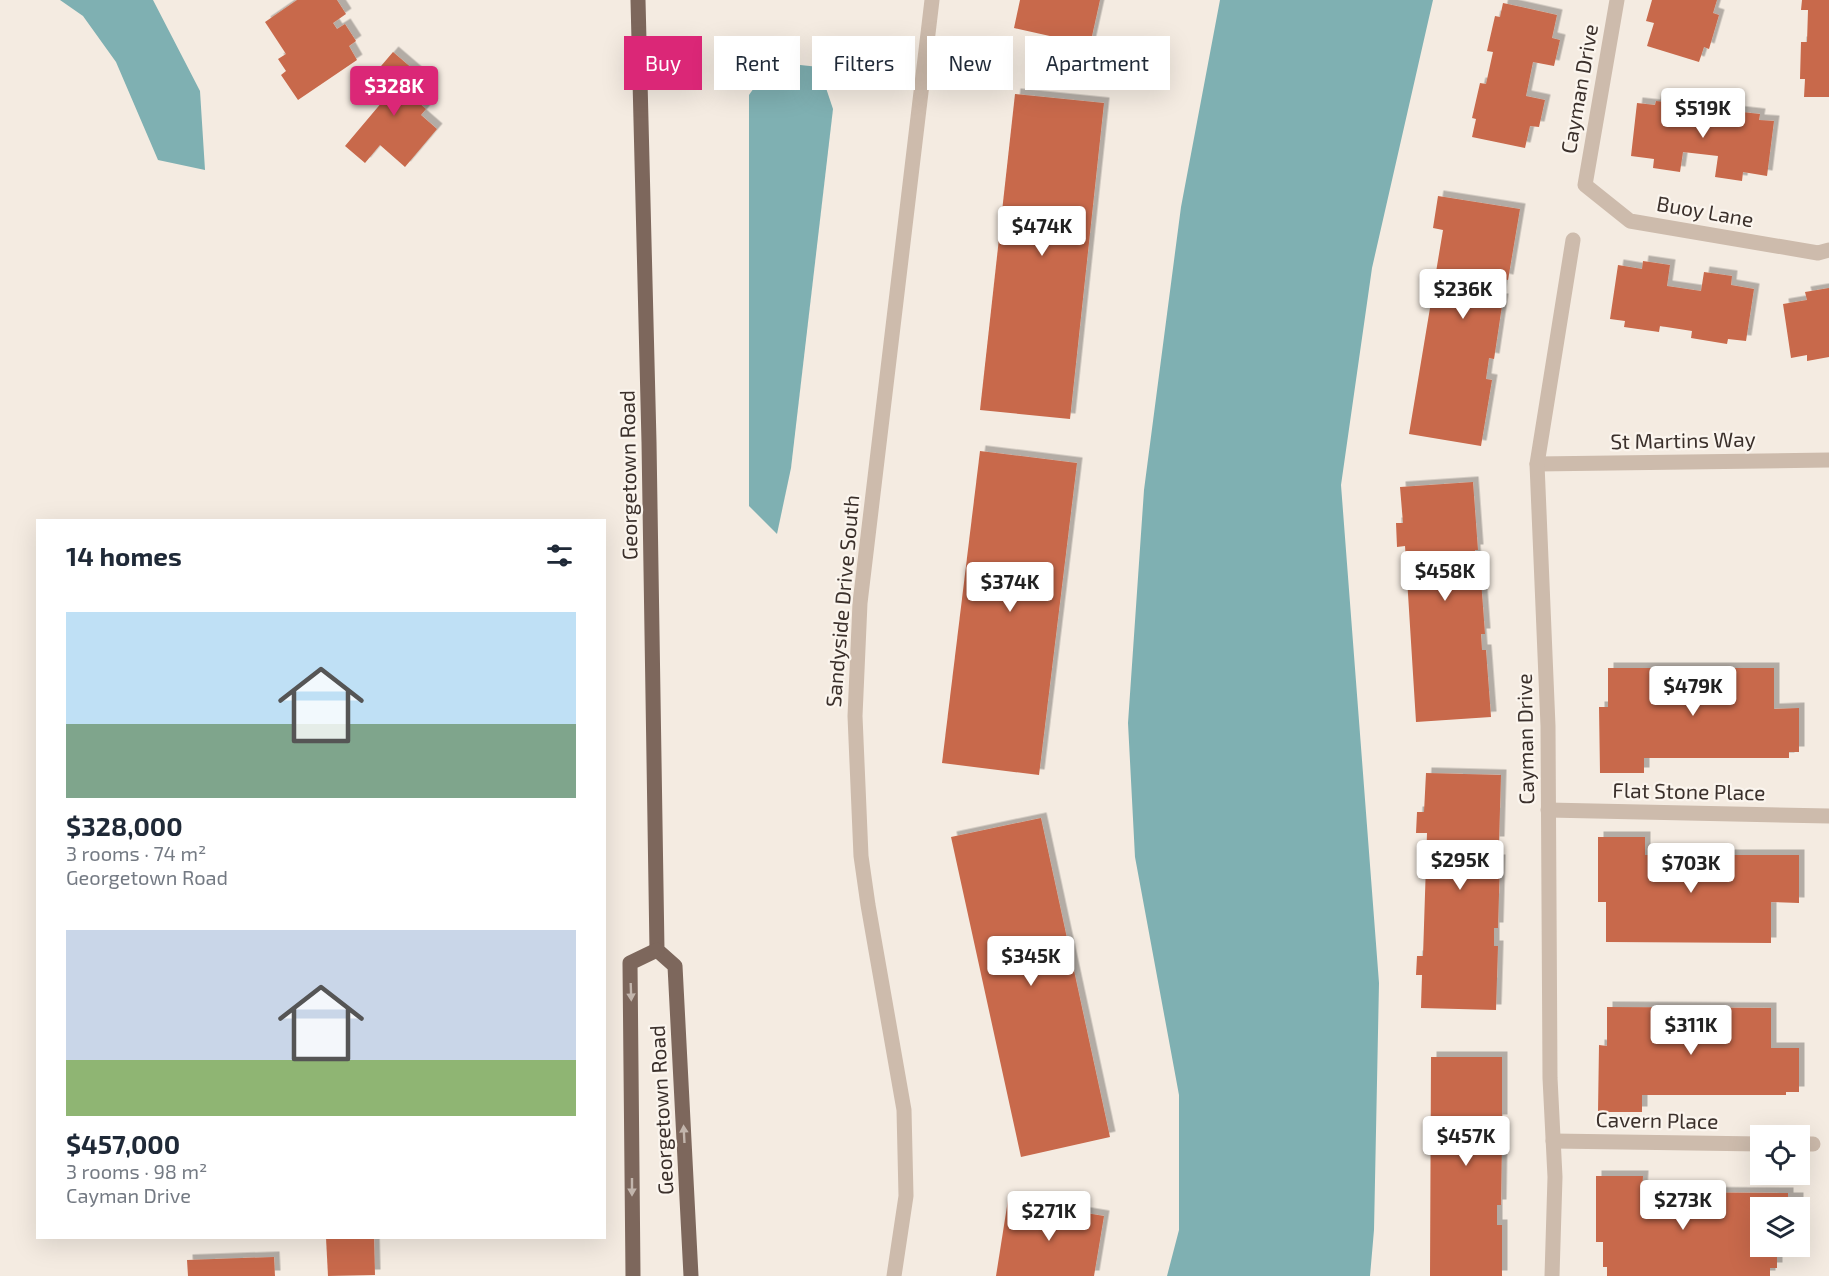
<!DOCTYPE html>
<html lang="en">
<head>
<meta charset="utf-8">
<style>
  body { margin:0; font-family:"Exo 2",sans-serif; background:#f2f2f3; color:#1f2937; height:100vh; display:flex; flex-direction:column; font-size:22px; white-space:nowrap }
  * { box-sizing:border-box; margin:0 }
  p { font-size:20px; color:#747a83 }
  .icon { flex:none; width:33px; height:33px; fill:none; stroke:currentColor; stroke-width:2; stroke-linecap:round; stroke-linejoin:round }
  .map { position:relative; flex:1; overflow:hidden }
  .panel { position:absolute; left:36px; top:519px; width:570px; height:720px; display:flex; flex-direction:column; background:#fff; border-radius:0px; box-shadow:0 6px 24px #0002 }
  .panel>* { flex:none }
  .hud { position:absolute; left:624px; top:36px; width:570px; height:54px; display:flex; gap:12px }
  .fabs { position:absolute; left:1750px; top:1125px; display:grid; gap:12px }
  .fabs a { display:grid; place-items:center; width:60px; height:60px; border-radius:0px; background:#fff; box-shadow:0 6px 24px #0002; font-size:30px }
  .price { position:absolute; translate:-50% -51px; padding:0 14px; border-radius:6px; background:#fff; color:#222; font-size:20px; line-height:39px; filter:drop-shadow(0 2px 3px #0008) }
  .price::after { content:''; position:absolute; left:50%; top:36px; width:18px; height:14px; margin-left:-9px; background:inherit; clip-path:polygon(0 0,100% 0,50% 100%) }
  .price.on { background:#db2777; color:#fff }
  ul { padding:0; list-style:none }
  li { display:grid; align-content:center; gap:12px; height:318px; padding:0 30px }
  li span { display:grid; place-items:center; height:186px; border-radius:0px; color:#555 }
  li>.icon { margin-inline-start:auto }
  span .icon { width:108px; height:108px; fill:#fffc; stroke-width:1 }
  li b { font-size:26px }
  h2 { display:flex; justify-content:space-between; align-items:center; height:72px; padding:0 30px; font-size:26px }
  .chip { padding:0 21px; border-radius:0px; background:#fff; box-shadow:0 6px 24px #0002; font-size:21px; line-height:54px }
  .chip.on { background:#db2777; color:#fff }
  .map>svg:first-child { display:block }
  .water { fill:#7fb0b2 }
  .building { fill:#c8694b; filter:url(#shadow) }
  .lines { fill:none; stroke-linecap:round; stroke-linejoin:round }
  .minor { stroke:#cdbbac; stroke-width:15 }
  .major { stroke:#7d675c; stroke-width:15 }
  .oneway { fill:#c2b5ac }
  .labels { text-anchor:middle; stroke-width:4.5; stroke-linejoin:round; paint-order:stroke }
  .street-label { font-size:21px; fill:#3b302b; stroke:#fbf5ee }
</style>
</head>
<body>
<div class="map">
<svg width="1829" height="1276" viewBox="0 0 1829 1276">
  <defs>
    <filter id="shadow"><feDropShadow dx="5.5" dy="-5.5" stdDeviation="0" flood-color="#0004"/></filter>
  </defs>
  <rect width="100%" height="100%" fill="#f4ebe1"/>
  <g class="water">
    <path d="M60,0H153L200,91L205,170L158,160L116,62L83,16Z"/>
    <path d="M1220,0H1433L1372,268L1341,485L1379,983L1374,1230L1370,1276H1167L1179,1230V1095L1135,857L1128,723L1144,490L1181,207Z"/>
    <path d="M772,62L819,67L833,109L791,468L777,534L749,506V95Z"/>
  </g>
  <g class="building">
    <path d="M297,0H337L346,14L333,23L337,29L345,24L356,41L349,46L357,60L298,100L281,75L286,71L278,59L286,54L265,22Z"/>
    <path d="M1020,0H1100L1090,45L1014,28Z"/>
    <path d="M1652,0H1717L1713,13L1719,15L1709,49L1704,47L1699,62L1647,46L1654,23L1646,21Z"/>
    <path d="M1802,0H1829V97H1804L1805,79H1800L1801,42H1807L1808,10H1801Z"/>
    <path d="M1503,3L1557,15L1552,38L1560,40L1554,66L1533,62L1526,96L1545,100L1539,127L1530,126L1525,148L1472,137L1476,119L1472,118L1480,83L1486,84L1493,52L1487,51L1495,16L1500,17Z"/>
    <path d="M393,52L421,76L407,92L426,109L421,115L437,129L405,167L380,145L365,163L345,146L388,95L370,79Z"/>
    <path d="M1015,94L1104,103L1070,419L980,410Z"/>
    <path d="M1656,101L1692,105L1691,112L1723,116L1724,110L1760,114L1759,120L1774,121L1767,176L1743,172L1742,181L1715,177L1718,156L1683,152L1680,172L1653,168L1654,159L1631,156L1637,103L1655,105Z"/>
    <path d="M1438,196L1520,209L1508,280L1503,279L1500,299H1503L1494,359L1489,358L1486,379L1492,380L1481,446L1409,434L1443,230L1433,228Z"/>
    <path d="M1643,261L1670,265L1667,286L1701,291L1704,272L1732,276L1731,285L1754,289L1746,341L1728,339L1727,344L1691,338L1692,331L1660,326L1659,332L1624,327L1625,321L1610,319L1618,265L1642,269Z"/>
    <path d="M1829,288V357L1807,361V355L1791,358L1783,304L1807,300L1805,292Z"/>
    <path d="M980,451L1077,463L1039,775L942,763Z"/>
    <path d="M1473,482L1478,550H1475L1476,566H1480L1485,634H1481L1482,650H1486L1491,717L1416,722L1405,546L1397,547L1396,523H1403L1400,487Z"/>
    <path d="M1608,668H1774V709L1799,708V752H1789V758H1644V773H1600L1599,707H1608Z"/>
    <path d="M1426,773L1501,775L1499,842H1494L1493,860H1500L1498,928H1494V946H1498L1496,1010L1421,1008L1422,975H1416L1417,956H1423L1427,833H1416L1417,812H1424Z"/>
    <path d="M1041,818L1110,1137L1021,1157L951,837Z"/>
    <path d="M1598,837H1645V855H1799V903L1771,902V943L1606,942V902H1598Z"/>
    <path d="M1607,1007L1771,1008V1048H1799V1092H1786V1095H1642V1112H1598L1599,1045L1607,1046Z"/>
    <path d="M1431,1057H1502V1120H1497V1141L1502,1142L1501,1205H1497V1225H1502V1276H1430Z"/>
    <path d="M1596,1176H1643L1642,1192L1788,1193V1198H1798V1208H1761V1246H1777V1268H1770V1276H1607V1267H1603V1242H1596Z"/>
    <path d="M1008,1200L1104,1216L1094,1276H996Z"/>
    <path d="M326,1238H374L375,1275L328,1276Z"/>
    <path d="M274,1257L275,1276H188L187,1260Z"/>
  </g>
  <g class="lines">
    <g class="minor">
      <path d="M1617,0L1585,185L1630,221L1818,253L1829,250"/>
      <path d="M1537,464L1829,460"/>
      <path d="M1548,810L1829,816"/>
      <path d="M1553,1141L1761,1144"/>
      <path d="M1800,1144H1813"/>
      <path d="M894,1276L906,1196L904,1110L868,905L861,856L855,716L860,603L932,0"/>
      <path d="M1552,1276L1555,1177L1550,1078L1548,726L1537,464L1573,240"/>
    </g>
    <g class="major">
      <path d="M638,0L649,442L657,950L675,966L691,1276"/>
      <path d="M633,1276L630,963L657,950"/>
    </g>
  </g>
  <defs><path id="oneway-solid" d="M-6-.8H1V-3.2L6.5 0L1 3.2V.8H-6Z" transform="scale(1.5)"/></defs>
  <g class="oneway">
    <use href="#oneway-solid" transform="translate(631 992) rotate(88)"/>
    <use href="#oneway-solid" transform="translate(684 1134) rotate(-93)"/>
    <use href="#oneway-solid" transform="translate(632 1187) rotate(90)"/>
  </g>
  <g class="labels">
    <g class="street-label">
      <text transform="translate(1580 89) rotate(-80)" y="7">Cayman Drive</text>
      <text transform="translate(1705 212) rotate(10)" y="7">Buoy Lane</text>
      <text transform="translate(1683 441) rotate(-1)" y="7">St Martins Way</text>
      <text transform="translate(629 475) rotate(-91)" y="7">Georgetown Road</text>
      <text transform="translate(843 601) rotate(-85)" y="7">Sandyside Drive South</text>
      <text transform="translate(1526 739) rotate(-91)" y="7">Cayman Drive</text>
      <text transform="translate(1689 792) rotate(1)" y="7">Flat Stone Place</text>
      <text transform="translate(662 1110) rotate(-93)" y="7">Georgetown Road</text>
      <text transform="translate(1657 1121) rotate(1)" y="7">Cavern Place</text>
    </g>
  </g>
</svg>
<div class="fabs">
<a><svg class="icon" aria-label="locate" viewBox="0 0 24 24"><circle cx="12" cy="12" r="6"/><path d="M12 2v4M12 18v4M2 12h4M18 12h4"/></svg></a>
<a><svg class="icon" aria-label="layers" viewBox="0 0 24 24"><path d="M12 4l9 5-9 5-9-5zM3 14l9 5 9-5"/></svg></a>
</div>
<b class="price on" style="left:394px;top:117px">$328K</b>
<b class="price" style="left:1703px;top:139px">$519K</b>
<b class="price" style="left:1042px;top:257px">$474K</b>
<b class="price" style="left:1463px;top:320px">$236K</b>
<b class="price" style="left:1445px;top:602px">$458K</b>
<b class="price" style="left:1010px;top:613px">$374K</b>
<b class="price" style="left:1693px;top:717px">$479K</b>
<b class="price" style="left:1460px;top:891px">$295K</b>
<b class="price" style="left:1691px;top:894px">$703K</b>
<b class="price" style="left:1031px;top:987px">$345K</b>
<b class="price" style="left:1691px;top:1056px">$311K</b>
<b class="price" style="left:1466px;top:1167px">$457K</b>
<b class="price" style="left:1683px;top:1231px">$273K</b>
<b class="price" style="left:1049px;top:1242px">$271K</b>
<div class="hud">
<a class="chip on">Buy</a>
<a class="chip">Rent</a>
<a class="chip">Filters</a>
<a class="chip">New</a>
<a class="chip">Apartment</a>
</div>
<section class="panel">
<h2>14 homes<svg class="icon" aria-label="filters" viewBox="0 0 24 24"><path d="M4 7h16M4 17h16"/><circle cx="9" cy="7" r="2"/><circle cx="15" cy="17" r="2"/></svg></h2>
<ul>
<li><span style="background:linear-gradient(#bfe0f5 60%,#7fa58c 0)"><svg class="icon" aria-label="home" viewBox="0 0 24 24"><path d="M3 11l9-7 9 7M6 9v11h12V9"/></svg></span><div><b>$328,000</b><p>3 rooms · 74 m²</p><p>Georgetown Road</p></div></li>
<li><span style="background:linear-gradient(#c9d6e8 70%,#8fb573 0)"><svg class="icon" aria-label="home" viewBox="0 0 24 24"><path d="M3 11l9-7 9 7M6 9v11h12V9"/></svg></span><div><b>$457,000</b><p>3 rooms · 98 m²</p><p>Cayman Drive</p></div></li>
</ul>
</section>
</div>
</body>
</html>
